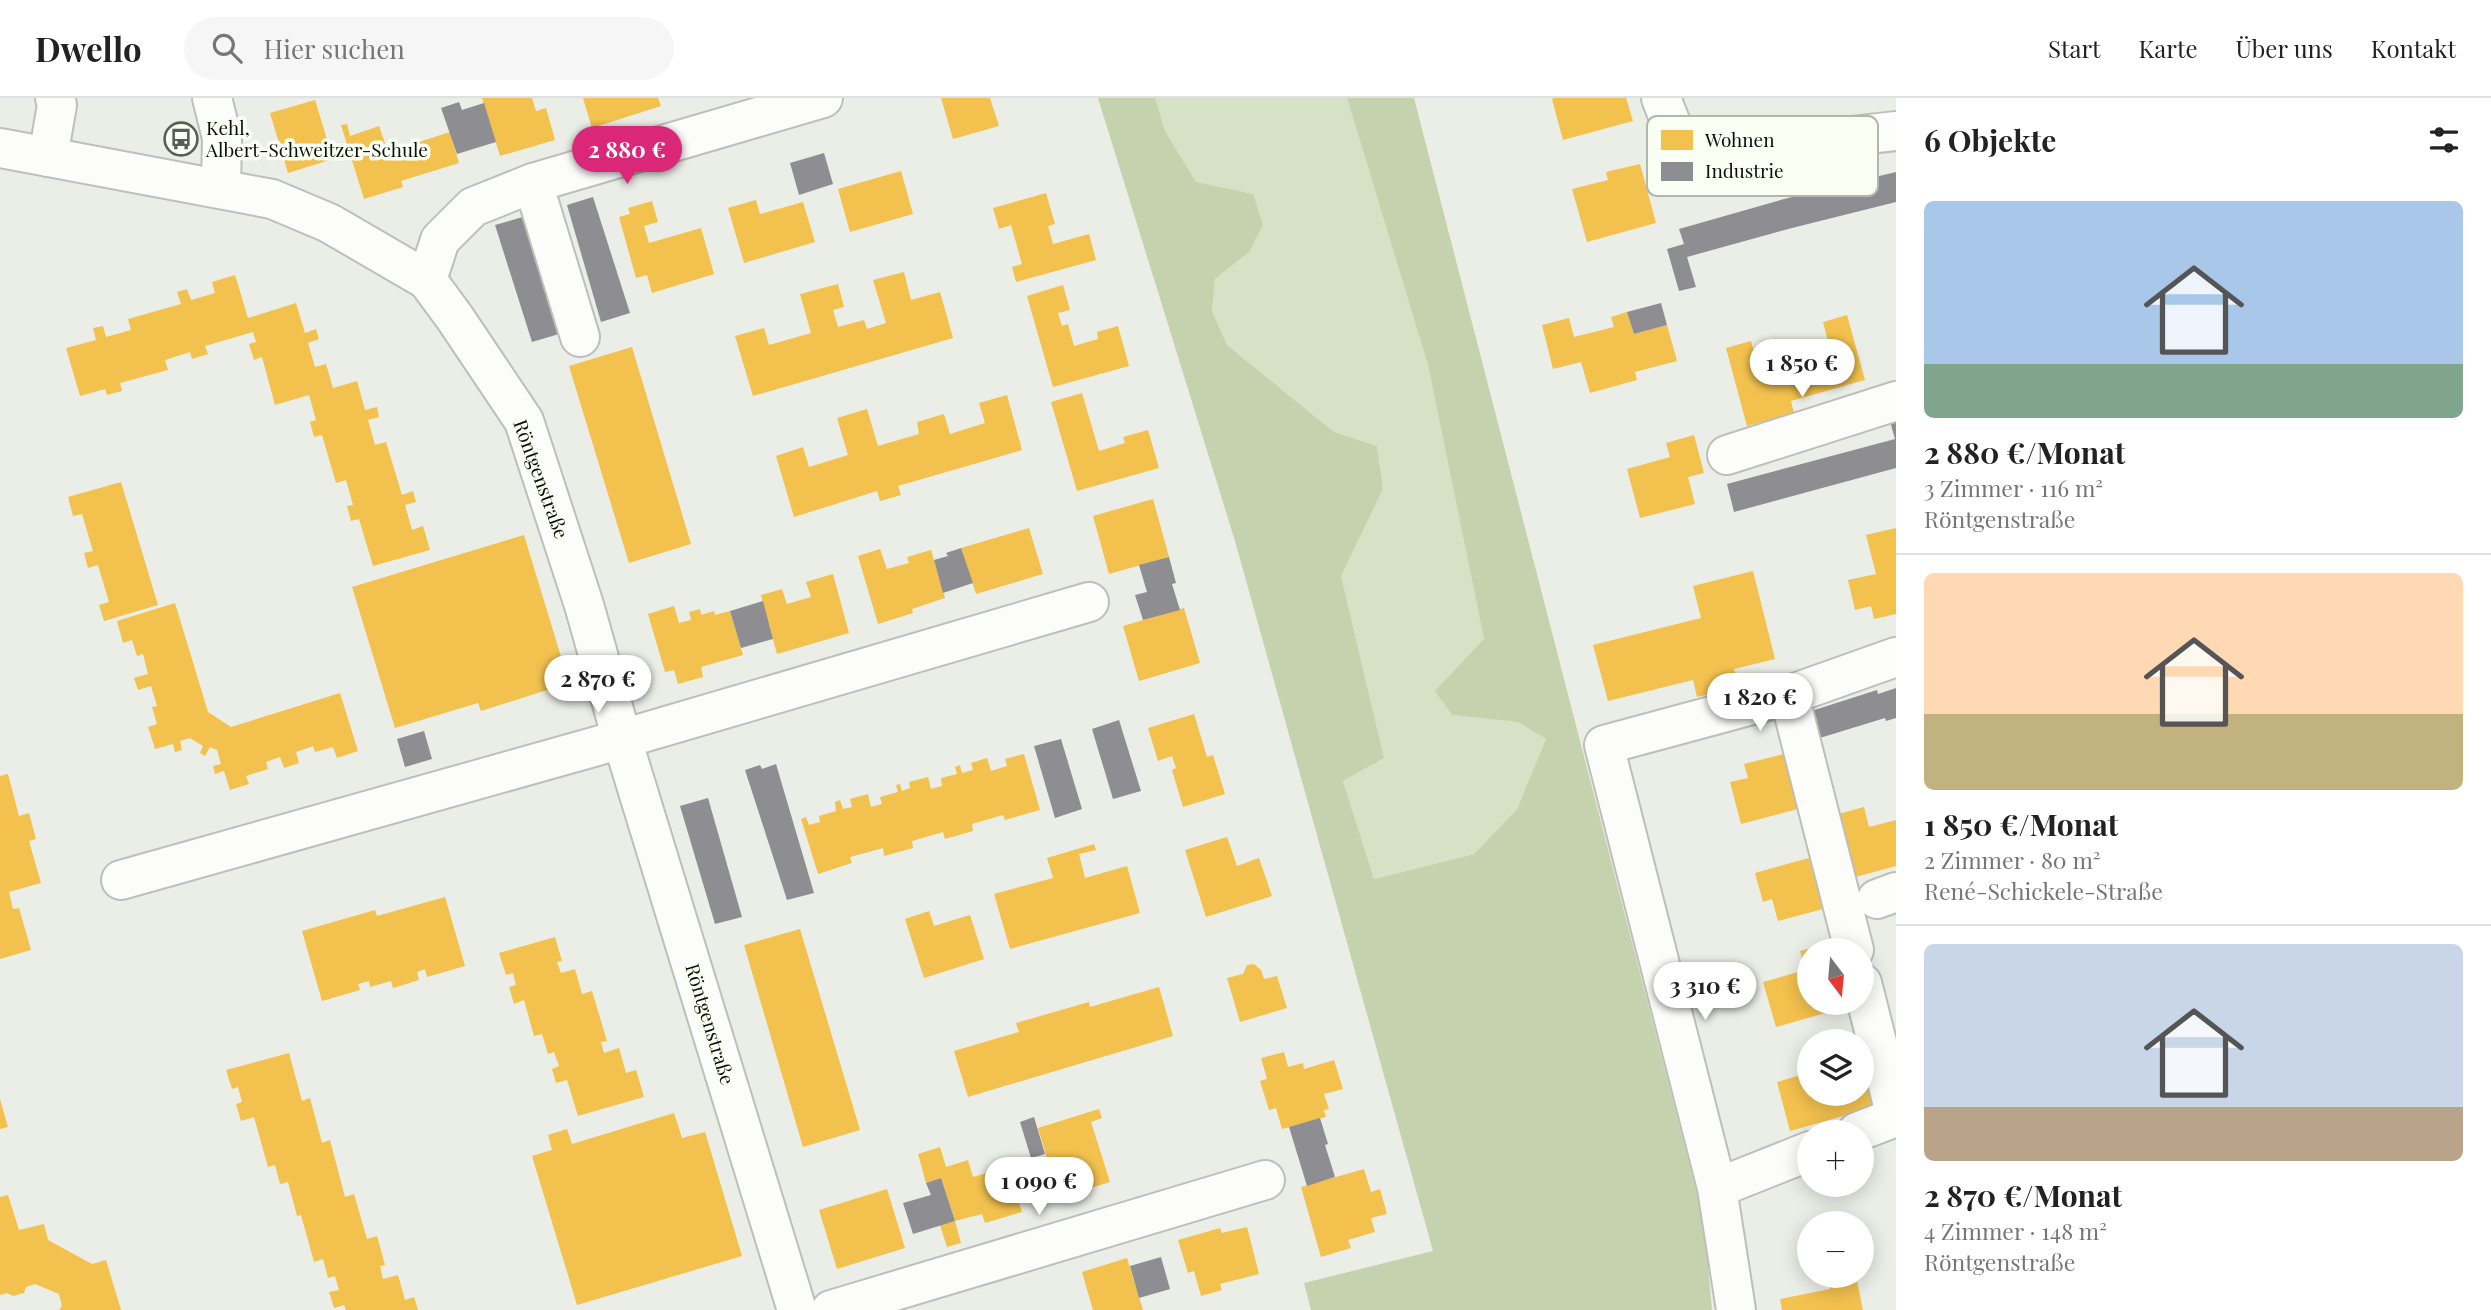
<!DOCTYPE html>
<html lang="de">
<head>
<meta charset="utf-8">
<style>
  body { margin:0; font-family:"Playfair Display",serif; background:#f6f6f6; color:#222; height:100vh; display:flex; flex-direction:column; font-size:26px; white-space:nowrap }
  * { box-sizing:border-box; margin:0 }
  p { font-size:23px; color:#767676 }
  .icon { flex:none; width:38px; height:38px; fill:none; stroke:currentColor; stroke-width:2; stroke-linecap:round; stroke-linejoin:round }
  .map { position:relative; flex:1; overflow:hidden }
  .panel { display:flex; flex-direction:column; background:#fff; width:595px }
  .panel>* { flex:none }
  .needle { width:46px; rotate:164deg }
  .controls { position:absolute; left:1797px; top:840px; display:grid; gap:14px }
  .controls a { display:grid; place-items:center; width:77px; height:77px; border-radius:50%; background:#fff; box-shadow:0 4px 18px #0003; font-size:35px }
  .price { position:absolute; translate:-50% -60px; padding:0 16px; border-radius:24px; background:#fff; color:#222; font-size:23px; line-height:46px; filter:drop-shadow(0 2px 4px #0008) }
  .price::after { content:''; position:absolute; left:50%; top:42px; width:21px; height:16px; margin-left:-10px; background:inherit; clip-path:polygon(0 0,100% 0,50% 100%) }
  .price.selected { background:#db2777; color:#fff }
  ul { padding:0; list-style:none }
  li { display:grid; align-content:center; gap:14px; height:371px; padding:0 28px }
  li+li { border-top:2px solid #e0e0e0 }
  li span { display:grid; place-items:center; height:217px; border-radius:10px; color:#555 }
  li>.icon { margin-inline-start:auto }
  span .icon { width:126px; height:126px; fill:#fffc; stroke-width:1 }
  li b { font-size:30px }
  h2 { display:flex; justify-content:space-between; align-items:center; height:84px; padding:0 28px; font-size:30px }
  header { display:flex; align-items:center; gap:42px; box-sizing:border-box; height:98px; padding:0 35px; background:#fff; border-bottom:2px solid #e0e0e0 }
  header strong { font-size:33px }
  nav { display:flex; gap:38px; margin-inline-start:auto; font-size:24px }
  .search { width:490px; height:63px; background:#f6f6f6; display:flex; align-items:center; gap:18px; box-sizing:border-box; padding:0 24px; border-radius:38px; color:#767676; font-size:26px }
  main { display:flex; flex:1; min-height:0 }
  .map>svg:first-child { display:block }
  .green { fill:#d6e2c5 }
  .forest { fill:#c4d2ad }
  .homes { fill:#f2c14e }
  .industry { fill:#8d8d92 }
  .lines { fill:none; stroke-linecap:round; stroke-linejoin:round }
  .minor-casing { stroke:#bdbfb9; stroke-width:42 }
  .minor { stroke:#fcfcfb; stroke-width:38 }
  .labels { text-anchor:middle; stroke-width:7; stroke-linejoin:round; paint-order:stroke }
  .poi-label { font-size:19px; fill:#0d0f0a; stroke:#f9fff2; text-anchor:start }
  .street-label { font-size:19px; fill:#0d0f0a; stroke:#f9fff2 }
  .key { fill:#f9fff2; stroke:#b2b7ac; stroke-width:2 }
  .key-label { font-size:19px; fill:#0d0f0a }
</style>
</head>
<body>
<header>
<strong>Dwello</strong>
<div class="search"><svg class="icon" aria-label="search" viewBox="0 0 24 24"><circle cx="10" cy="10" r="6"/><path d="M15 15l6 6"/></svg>Hier suchen</div>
<nav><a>Start</a><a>Karte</a><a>Über uns</a><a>Kontakt</a></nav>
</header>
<main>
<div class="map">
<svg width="1896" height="1212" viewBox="0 0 1896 1212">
  <rect width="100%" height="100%" fill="#ebeee6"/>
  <path class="green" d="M1155,0H1347L1428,267L1484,541L1452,617L1518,624L1546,641L1517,711L1474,756L1374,781L1343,683L1384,660L1341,478L1383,391L1377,348L1334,334L1227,247L1212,213L1215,181L1249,154L1252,96L1196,84L1165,33Z"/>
  <path class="forest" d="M1098,0H1155L1165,33L1196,84L1253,96L1263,127L1249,154L1215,181L1212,213L1227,247L1334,334L1377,348L1383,391L1341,478L1384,660L1343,683L1374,781L1474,756L1517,711L1546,641L1518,624L1452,617L1435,593L1484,541L1428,267L1347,0H1414L1704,1123L1712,1212H1311L1304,1185L1433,1153L1235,443Z"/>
  <g class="homes">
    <path d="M482,0H532L536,13L546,10L555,42L500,58Z"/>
    <path d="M583,0H658L661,8L592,30Z"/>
    <path d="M941,0H990L999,28L953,41Z"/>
    <path d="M1554,0H1626L1633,23L1563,42L1552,1Z"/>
    <path d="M315,2L333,61L288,75L270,15Z"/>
    <path d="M347,26L350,38L379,28L388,54L450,34L459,65L401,83L403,89L364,101L341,27Z"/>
    <path d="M1640,66L1656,125L1587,144L1572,91L1608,82L1606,74Z"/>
    <path d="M901,73L913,116L850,134L838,91Z"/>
    <path d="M1046,95L1055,126L1048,128L1053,146L1089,136L1096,162L1016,184L1012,169L1022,166L1011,127L999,131L993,110Z"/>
    <path d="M756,102L760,116L803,104L815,144L744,165L728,110Z"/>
    <path d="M652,103L658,124L644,128L649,145L701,130L714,176L652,195L647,177L636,180L619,119L630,116L628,110Z"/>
    <path d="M904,174L911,202L940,194L953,240L753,298L735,238L764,230L769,247L811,235L800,196L838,186L844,209L833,212L838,229L864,222L867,231L886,225L873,182Z"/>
    <path d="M235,177L248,220L296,205L305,235L316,231L319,241L308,245L315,269L326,266L333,290L357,283L365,312L377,309L379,319L368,322L375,347L386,344L402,397L413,393L416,404L405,407L412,432L423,428L430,452L373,468L359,421L351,423L347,408L353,407L346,382L336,385L322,337L314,339L310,324L316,322L309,297L275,307L262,259L254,262L249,246L256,244L253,234L205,248L208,256L192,261L190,254L165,262L168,272L120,285L122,293L107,297L105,291L80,298L66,250L96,242L93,230L103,228L106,239L131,232L128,221L181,206L177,194L187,191L191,202L215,195L212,184Z"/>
    <path d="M1063,187L1070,212L1058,215L1062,228L1068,226L1074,248L1098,241L1097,234L1118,228L1129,268L1053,289L1027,198Z"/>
    <path d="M1627,214L1634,236L1667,227L1677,263L1635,274L1637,282L1590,295L1581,264L1553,271L1542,227L1569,220L1574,239L1614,229L1611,219Z"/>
    <path d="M1847,217L1865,282L1791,303L1794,315L1747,328L1726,250L1751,243L1759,273L1782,266L1785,275L1808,269L1804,254L1829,247L1823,224Z"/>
    <path d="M632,249L691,446L629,465L569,268Z"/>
    <path d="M1082,295L1099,353L1125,345L1123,339L1148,332L1159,370L1077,393L1051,304Z"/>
    <path d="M1007,297L1022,352L898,388L901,397L880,403L877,393L794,419L776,358L803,349L809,369L848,357L837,320L867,311L878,348L919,336L917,324L944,316L950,336L985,325L979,305Z"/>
    <path d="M1694,337L1704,375L1688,379L1695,406L1640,420L1627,371L1670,359L1666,345Z"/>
    <path d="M121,384L158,507L104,523L99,507L109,504L98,467L88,470L84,455L93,453L82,416L73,418L68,399Z"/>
    <path d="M1153,401L1169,459L1109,476L1093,418Z"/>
    <path d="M1029,430L1043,476L976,496L961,450Z"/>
    <path d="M1896,430V516L1874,521L1871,508L1855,512L1848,482L1876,476L1866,437Z"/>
    <path d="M524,437L569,585L481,613L478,605L395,630L352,489Z"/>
    <path d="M880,451L887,471L909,465L907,459L931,452L945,500L912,511L913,515L878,526L858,458Z"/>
    <path d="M1753,473L1775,561L1734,571L1739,589L1697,599L1693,582L1608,603L1593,547L1701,520L1693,488Z"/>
    <path d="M833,476L849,535L777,556L761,497L782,491L787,506L811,499L806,484Z"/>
    <path d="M175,505L208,614L231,629L340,595L358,653L337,660L333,649L315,654L313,648L296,654L299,665L284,670L280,659L266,664L268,671L246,678L249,686L230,692L224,673L215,676L213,668L221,666L217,652L210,649L205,658L200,655L203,648L190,640L180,643L182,652L175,654L173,646L155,651L148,629L157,626L152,609L157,608L151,588L138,592L134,580L148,576L143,556L137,558L132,542L123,545L117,523Z"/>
    <path d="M674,508L679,525L691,522L689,514L700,511L701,517L714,513L715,517L730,513L743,557L701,569L703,579L678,586L674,572L665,574L648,516Z"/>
    <path d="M1184,510L1200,565L1139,583L1123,528Z"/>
    <path d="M1194,616L1207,659L1213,657L1225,696L1183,709L1172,672L1176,670L1172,658L1158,663L1148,630Z"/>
    <path d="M1024,656L1040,712L1005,722L1003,717L972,726L973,733L945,741L943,734L912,743L913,750L884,758L883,750L850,759L852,765L818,776L801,721L806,719L809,727L820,724L819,718L836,713L835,704L840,702L843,711L852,709L850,701L868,696L871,709L882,706L880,699L898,694L896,687L900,686L902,693L910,690L909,684L928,679L931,691L942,688L941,680L957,676L955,669L960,667L962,675L973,672L971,665L987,660L991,673L1007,668L1005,661Z"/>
    <path d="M1784,656L1798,711L1741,726L1730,684L1748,680L1744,666Z"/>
    <path d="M8,676L19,718L29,715L36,741L29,743L41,785L9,794L13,811L19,810L31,852L0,861V678Z"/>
    <path d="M1864,709L1869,729L1896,722V768L1852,780L1835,717Z"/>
    <path d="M1227,739L1237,768L1259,760L1272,798L1206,819L1185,752Z"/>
    <path d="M1094,746L1096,752L1079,756L1085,780L1127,768L1140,815L1010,851L994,796L1053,780L1047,760Z"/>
    <path d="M1809,760L1823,811L1778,823L1772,801L1763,804L1755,775Z"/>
    <path d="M445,799L465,868L427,879L425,871L417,874L419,882L393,890L391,883L370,889L369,883L358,886L360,892L322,903L302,833L375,812L377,818Z"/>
    <path d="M929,813L934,828L970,817L984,861L924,880L905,821Z"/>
    <path d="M800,831L860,1032L803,1049L744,847Z"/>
    <path d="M555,839L562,863L557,864L561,875L575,871L582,896L592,893L607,943L601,944L604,955L619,950L626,975L636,972L644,999L578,1018L567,982L556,985L552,971L559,968L554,954L548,956L542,936L534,938L524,902L514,906L509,889L516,887L513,875L506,877L499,855Z"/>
    <path d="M1832,844L1834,852H1810V905H1849L1850,908L1776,929L1763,884L1805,872L1800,853Z"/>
    <path d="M1254,866L1261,872L1264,881L1277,878L1287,910L1240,924L1227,880L1243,876L1247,867Z"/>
    <path d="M1159,889L1173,938L968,999L954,953L1019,934L1016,925L1089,904L1090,909Z"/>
    <path d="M1284,954L1288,969L1303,965L1304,971L1334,962L1343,991L1324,996L1329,1011L1324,1012L1326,1019L1282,1031L1276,1010L1269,1012L1260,983L1267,981L1261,960Z"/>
    <path d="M289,955L302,1003L310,1000L322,1045L330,1042L345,1099L354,1096L367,1141L377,1138L385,1167L380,1168L383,1181L398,1177L405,1202L414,1199L418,1212H346L344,1207L334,1210L329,1194L339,1192L335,1178L328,1180L323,1161L314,1164L301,1117L297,1118L288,1084L280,1086L275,1067L268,1069L254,1019L241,1023L236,1006L242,1004L238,989L232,991L226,972Z"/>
    <path d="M1863,966L1875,1009L1790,1033L1777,984L1804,976L1806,986L1810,985V996H1862Z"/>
    <path d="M0,1001L8,1029L0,1031Z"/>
    <path d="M1099,1011L1102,1020L1091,1024L1110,1084L1059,1100L1038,1030Z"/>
    <path d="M674,1015L682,1040L705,1034L742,1158L577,1207L532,1058L552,1052L548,1037L567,1031L572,1046Z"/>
    <path d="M940,1049L946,1069L968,1062L973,1079L1008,1069L1022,1114L985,1125L982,1116L955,1123L941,1080L926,1085L918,1056Z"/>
    <path d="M1364,1071L1371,1094L1380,1091L1387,1116L1371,1120L1375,1134L1348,1142L1351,1150L1321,1159L1301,1089Z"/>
    <path d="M887,1091L905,1150L837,1171L819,1112Z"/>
    <path d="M8,1097L19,1132L44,1126L48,1142L92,1166L106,1162L121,1212H59L62,1208L59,1196L35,1186L26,1189L24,1195L13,1198L7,1195L0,1197V1099Z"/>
    <path d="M955,1123L961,1145L947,1149L940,1127Z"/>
    <path d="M1247,1129L1259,1176L1220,1186L1222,1192L1201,1198L1194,1173L1188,1175L1178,1142L1220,1130L1222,1135Z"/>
    <path d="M1127,1160L1143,1212H1093L1082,1174Z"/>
    <path d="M1827,1178H1856L1863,1212H1782L1780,1201L1830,1191Z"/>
  </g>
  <g class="industry">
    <path d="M459,4L462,12L484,5L496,44L457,56L441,10Z"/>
    <path d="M824,55L833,86L799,97L790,65Z"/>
    <path d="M1896,74V104L1792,130L1687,159L1696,189L1679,193L1667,151L1684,146L1679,131L1784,101Z"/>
    <path d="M593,99L630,215L601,224L567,107Z"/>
    <path d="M526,118L559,236L532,244L495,127Z"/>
    <path d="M1661,205L1667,227L1634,236L1627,214Z"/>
    <path d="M1896,318V370L1734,414L1727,386L1895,341L1889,320Z"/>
    <path d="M961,450L973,485L943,495L934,462L948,458L946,455Z"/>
    <path d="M1169,459L1176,485L1172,486L1180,512L1143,522L1135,497L1147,494L1139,467Z"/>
    <path d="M763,503L773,541L741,550L730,513Z"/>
    <path d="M1896,590V620L1886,623L1885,620L1810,643L1802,616L1877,592L1878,596Z"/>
    <path d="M1119,622L1141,693L1113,701L1092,631Z"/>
    <path d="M424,633L432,661L405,669L397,641Z"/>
    <path d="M1061,641L1082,711L1055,720L1034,648Z"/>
    <path d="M776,666L814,795L787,802L745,672L760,667L762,671Z"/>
    <path d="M708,700L742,819L715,826L680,708Z"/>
    <path d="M1034,1019L1045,1056L1031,1060L1020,1024Z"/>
    <path d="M1320,1020L1328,1046L1325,1047L1335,1079L1307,1088L1289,1029Z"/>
    <path d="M941,1080L955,1123L913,1136L903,1105L931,1097L926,1085Z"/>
    <path d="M1161,1159L1170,1191L1139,1200L1130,1168Z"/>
  </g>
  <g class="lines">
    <defs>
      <g id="minor">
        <path d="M212,0L222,40L221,90"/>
        <path d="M1661,0L1679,46L1706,54L1896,33"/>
        <path d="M0,50L272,101L329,125L427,182L455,220L524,323L584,507L622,641L797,1212"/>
        <path d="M48,59L57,7L55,0"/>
        <path d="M533,85L580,239"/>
        <path d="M427,182L440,142L473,109L533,85L823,0"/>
        <path d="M1727,357L1896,303"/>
        <path d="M1789,597L1854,852"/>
        <path d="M121,782L622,641L1089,504"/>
        <path d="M1877,801L1896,794"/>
        <path d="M1857,1034L1896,1019L1862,885"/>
        <path d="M1717,1090L1810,1053"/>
        <path d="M831,1212L1265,1082"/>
        <path d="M1736,1212L1717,1090L1604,647L1789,597L1896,559"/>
      </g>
    </defs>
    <use href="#minor" class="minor-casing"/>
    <use href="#minor" class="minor"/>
  </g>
  <defs>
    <symbol id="bus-ring" viewBox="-11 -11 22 22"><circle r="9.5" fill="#f9fff2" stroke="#5b5d57" stroke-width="1.5"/><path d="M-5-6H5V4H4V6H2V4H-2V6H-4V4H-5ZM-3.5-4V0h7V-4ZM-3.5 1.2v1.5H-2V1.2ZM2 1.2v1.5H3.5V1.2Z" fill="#5b5d57"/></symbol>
  </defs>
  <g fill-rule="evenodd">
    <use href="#bus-ring" x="162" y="22" width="38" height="38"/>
  </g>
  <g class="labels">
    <g class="poi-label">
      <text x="206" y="37">Kehl,<tspan x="206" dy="22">Albert-Schweitzer-Schule</tspan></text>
    </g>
    <g class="street-label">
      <text transform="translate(541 381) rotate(70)" y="7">Röntgenstraße</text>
      <text transform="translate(710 926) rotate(73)" y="7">Röntgenstraße</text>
    </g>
  </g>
  <rect x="1647" y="18" width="231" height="80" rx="10" class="key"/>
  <rect x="1661" y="32" width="32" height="20" fill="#f2c14e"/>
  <rect x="1661" y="64" width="32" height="19" fill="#8d8d92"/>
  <g class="key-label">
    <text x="1705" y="49">Wohnen</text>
    <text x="1705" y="80">Industrie</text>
  </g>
</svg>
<div class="controls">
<a><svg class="needle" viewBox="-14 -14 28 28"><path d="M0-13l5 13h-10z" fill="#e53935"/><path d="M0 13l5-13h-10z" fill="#767676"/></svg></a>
<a><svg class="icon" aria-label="layers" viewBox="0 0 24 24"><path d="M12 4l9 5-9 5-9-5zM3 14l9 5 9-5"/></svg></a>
<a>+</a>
<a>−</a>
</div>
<b class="price selected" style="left:627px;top:88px">2 880 €</b>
<b class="price" style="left:1802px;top:301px">1 850 €</b>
<b class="price" style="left:598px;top:617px">2 870 €</b>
<b class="price" style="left:1760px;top:635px">1 820 €</b>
<b class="price" style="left:1705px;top:924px">3 310 €</b>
<b class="price" style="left:1039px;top:1119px">1 090 €</b>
</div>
<section class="panel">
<h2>6 Objekte<svg class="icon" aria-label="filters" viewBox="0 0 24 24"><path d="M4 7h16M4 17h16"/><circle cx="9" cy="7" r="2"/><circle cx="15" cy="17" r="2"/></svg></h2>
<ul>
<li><span style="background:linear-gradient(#a9c7e8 75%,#7fa58c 0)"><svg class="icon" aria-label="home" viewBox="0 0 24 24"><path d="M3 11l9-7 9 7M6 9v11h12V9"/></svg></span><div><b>2 880 €/Monat</b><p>3 Zimmer · 116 m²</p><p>Röntgenstraße</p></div></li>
<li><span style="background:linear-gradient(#ffd9b3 65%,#c2b280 0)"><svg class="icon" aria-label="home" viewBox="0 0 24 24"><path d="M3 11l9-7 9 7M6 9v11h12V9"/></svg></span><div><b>1 850 €/Monat</b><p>2 Zimmer · 80 m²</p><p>René-Schickele-Straße</p></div></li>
<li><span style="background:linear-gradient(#c9d6e8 75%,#b9a48a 0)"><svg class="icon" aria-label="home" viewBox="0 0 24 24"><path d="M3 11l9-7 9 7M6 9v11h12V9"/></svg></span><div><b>2 870 €/Monat</b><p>4 Zimmer · 148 m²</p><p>Röntgenstraße</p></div></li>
</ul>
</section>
</main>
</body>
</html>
